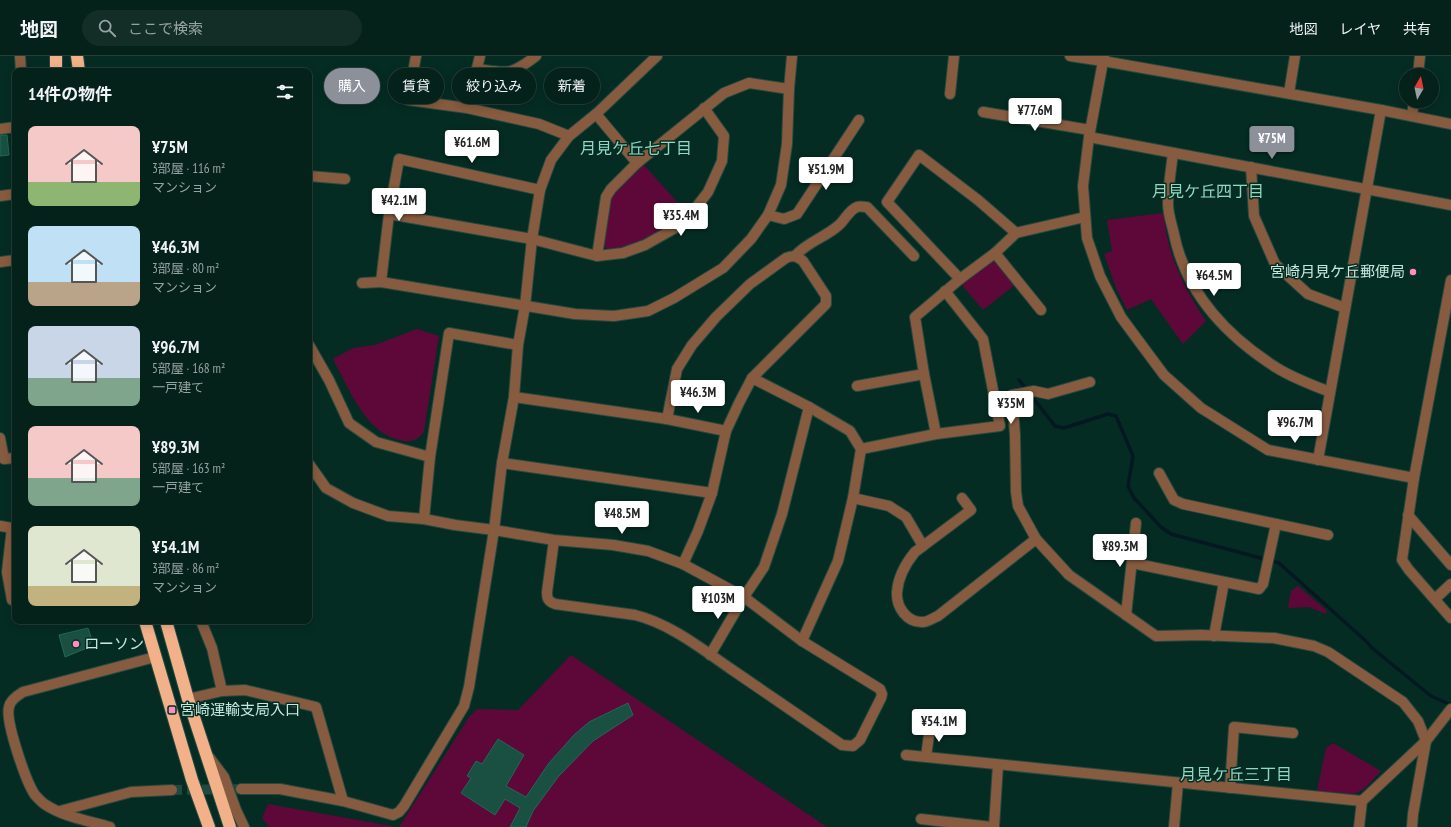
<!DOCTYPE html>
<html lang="ja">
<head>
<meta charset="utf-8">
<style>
  body { margin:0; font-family:"PT Sans Narrow","Noto Sans JP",sans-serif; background:#122e27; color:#f1f3f6; height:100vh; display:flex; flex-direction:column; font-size:15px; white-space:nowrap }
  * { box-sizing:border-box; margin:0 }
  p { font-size:13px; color:#97a3a2 }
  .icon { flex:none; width:22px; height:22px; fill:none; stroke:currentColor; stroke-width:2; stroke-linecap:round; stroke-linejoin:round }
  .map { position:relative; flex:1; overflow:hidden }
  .drawer { position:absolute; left:12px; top:12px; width:300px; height:556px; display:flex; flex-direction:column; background:#04211a; border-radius:8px; box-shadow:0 2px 10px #0003,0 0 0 1px #253e39 }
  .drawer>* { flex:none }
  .guide { position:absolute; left:324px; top:12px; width:380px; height:36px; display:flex; gap:8px }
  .needle { width:26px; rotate:9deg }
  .tools { position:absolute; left:1399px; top:12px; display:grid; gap:8px }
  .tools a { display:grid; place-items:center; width:40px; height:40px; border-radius:50%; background:#04211a; box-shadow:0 2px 10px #0003,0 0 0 1px #253e39; font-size:20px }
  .price { position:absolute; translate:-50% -34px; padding:0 9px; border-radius:4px; background:#fff; color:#222; font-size:13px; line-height:26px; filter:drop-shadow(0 1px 2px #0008) }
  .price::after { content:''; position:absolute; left:50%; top:24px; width:12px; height:9px; margin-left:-6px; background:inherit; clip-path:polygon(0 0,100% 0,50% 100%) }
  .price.active { background:#8c9099; color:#fff }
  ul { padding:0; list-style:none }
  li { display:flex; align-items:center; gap:12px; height:100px; padding:0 16px }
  li span { display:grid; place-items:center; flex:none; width:112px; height:80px; border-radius:8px; color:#555 }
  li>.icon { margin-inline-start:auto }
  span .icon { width:48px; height:48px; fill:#fffc; stroke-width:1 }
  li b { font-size:17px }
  h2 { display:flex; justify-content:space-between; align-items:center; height:48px; padding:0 16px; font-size:17px }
  .tag { padding:0 14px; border-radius:18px; background:#04211a; box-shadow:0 2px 10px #0003,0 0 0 1px #253e39; font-size:14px; line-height:36px }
  .tag.active { background:#8c9099; color:#fff }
  header { display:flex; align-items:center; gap:24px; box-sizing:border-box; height:56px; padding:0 20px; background:#04211a; border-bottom:1px solid #253e39 }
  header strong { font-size:19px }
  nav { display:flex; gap:22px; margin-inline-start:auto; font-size:14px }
  .search { width:280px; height:36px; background:#122e27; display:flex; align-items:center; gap:10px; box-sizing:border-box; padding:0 14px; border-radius:22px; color:#97a3a2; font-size:15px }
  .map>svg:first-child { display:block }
  .green { fill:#5e0739 }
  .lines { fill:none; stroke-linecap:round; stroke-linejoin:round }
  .stream { stroke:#051822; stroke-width:3.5 }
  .building { fill:#195042; stroke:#206957 }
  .minor-tunnel { stroke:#22483f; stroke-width:10; stroke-dasharray:10 5; stroke-linecap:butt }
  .minor-casing { stroke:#244a41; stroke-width:12 }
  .highway-casing { stroke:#244a41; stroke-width:14 }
  .minor { stroke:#875b3f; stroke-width:10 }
  .highway { stroke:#f3b189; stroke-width:12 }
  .poi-dot { fill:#fd8ec0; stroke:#052c23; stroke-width:1.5 }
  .labels { text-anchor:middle; stroke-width:3; stroke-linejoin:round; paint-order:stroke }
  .poi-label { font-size:15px; fill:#c7e8dd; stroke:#052c23; text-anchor:start }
  .neighbourhood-label { font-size:16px; fill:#91d8c1; stroke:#052c23 }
</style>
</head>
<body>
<header>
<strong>地図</strong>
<div class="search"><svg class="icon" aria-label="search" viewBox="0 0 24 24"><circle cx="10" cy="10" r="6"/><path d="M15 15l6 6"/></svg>ここで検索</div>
<nav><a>地図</a><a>レイヤ</a><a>共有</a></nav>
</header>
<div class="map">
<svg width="1451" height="771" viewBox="0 0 1451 771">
  <rect width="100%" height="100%" fill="#052c23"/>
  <g class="green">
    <path d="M643,108L686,156C664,174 637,190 608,194L603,189L610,143L616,133Z"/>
    <path d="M1163,157C1165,167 1166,176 1168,185C1175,214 1190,241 1206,265L1183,288L1151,243L1127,254L1116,232L1104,198L1112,195L1107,164Z"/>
    <path d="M992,204L999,206L1016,228L983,254L962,229L964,225Z"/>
    <path d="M417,273L439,280L424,375C419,383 414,386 404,385C366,380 349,332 333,303L353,292L375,289Z"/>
    <path d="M1298,530L1326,554V558L1309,551L1288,552L1291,535Z"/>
    <path d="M571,599L827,771H399L469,661L477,653L518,654Z"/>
    <path d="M1333,687L1381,715L1364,733L1354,738L1317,735L1326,692Z"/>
    <path d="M268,748L397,771H269L262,762Z"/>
  </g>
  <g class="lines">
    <path class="stream" d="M1019,324L1055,370L1064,372L1108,358L1116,360L1133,400L1128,430L1134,442L1161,471L1171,478L1279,507L1367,586L1372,592L1431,640L1451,649"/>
  </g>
  <g class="building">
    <path d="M0,79H7L9,99L0,100Z"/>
    <path d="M88,572L92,584L87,592L65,601L59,579Z"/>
    <path d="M628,647L633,659L593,685L558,721L533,755L526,771H510L520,752L505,743L495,759L461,737L471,722L467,720L476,705L482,708L498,683L524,699L506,730L526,741L549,707L574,679L589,666Z"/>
  </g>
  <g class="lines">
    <path class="minor-tunnel" d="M172,734L241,733"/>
    <defs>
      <g id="minor">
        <path d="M20,0L21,15"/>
        <path d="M416,0L408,44L467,52L539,68L569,80"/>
        <path d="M1070,0L1103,5L1381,54L1451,68"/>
        <path d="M1104,0L1089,81L1083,130L1087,182L1100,220L1121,261L1135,280L1164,319L1201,352L1268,394L1414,422"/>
        <path d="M477,13C508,17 510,20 536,0"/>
        <path d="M1418,19L1420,0"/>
        <path d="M1289,37L1295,0"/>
        <path d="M950,38L954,0"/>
        <path d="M467,52L480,0"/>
        <path d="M983,56L1090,74"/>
        <path d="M596,58L637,107L724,37L749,27L789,33"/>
        <path d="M1412,59L1414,45"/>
        <path d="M0,73L15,71"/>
        <path d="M1089,81L1451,149"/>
        <path d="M1173,97C1171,114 1168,131 1168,148C1168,158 1172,169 1174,178C1186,238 1228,281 1277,312C1293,322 1312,329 1330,336"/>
        <path d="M1251,111L1254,160L1275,208L1308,238L1345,252"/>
        <path d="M309,120L345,123"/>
        <path d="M0,140L15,138"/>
        <path d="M389,158L532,183L597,200L623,197L645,189L684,167L708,136L722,105L724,80L704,52"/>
        <path d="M768,159L784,163L797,158L859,64"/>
        <path d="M995,197L1041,254"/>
        <path d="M597,200L606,141L611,133L637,107"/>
        <path d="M795,200C807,186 826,181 839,169C845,164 849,154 857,151C860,150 864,151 867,151L914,200"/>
        <path d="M0,206L15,204"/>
        <path d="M960,223L887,146L919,99L978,144L1016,177"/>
        <path d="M1451,224L1414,422L1402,504L1409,514L1451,562"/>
        <path d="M381,226L389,158L399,103L540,134"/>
        <path d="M362,227L381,226L575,258L614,260L648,255L674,242L723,212L751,183L768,159L781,129L787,88L789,33L792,0"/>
        <path d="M309,289L329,324L349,367L376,386L430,401"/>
        <path d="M752,322L809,351L850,375L861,393L853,442L838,505L802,585"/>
        <path d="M1090,326L1048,338L1034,335L1012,339L1015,379L1016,436L1018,450L1036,483L1069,519L1156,580L1201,579L1274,582L1314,590L1328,596L1403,646L1418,665L1426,685L1413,758L1412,771"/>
        <path d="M857,330L924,318"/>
        <path d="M514,341L667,363L726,375"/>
        <path d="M667,363L677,313L692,289L716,261L750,228L786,202C794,199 797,200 803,205L826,240V248L752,322L739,347L726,375L712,437L698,475L683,508"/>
        <path d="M936,378L924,318L915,261L960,223L995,197L1016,177L1085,161"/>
        <path d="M0,382L4,403L15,402"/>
        <path d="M861,393L936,378L1000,370L983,283L945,235"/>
        <path d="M1318,404L1381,54"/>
        <path d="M502,407L712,437"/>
        <path d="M309,408L326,432L353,447L388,460L424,463L455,469L494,474L554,484L613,489L648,495L683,508L744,541L802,585L880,633L882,638L881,642L860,684L853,690L842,689C805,664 768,638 731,613C702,593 669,567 635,559L555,548C548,545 547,543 547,536L554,484"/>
        <path d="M1159,417L1174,444L1183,448L1328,479"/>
        <path d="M853,442L889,450L906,461L923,490"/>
        <path d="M962,442L971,454L915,496C906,507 898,522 897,536C896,551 907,567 923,566C928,566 933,562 938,560L1036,483"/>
        <path d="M1408,459L1451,509"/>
        <path d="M424,463L430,401L449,277L518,289"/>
        <path d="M0,470L12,472"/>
        <path d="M1132,507L1259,533L1263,528L1276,468"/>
        <path d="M1435,543L1451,528"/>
        <path d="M12,544L7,516L12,472H15"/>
        <path d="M1126,559L1136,467"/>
        <path d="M201,565L212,592L222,635"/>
        <path d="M1214,580L1224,526"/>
        <path d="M710,599L744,541L764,511L782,458L809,351"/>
        <path d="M188,643L222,635L245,634L316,651L343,745"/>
        <path d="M906,699L1362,745"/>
        <path d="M209,701L224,721L236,754L244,771"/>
        <path d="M926,701L930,671"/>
        <path d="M1230,732L1234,671L1293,677"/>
        <path d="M241,733H280L343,745L393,759L399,756L404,750L464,650L469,631L494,474L502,407L514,341L518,289L525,250L532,183L540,134L551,104L569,80L596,58L657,0"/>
        <path d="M60,755L131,736L172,734"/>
        <path d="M921,763L992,771"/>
        <path d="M110,771C90,765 64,761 46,749C42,747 38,742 35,739C26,726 5,665 9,651C10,644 18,639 23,636L155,601"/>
        <path d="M994,771L998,709"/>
        <path d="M1174,771L1178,727"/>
        <path d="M1359,771L1362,745L1426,685L1451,653"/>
      </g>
      <g id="highway">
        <path d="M56,0V15"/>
        <path d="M77,0L79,15"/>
        <path d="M145,565L192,724L209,771"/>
        <path d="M166,565L188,643L230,771"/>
      </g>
    </defs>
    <use href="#minor" class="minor-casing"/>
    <use href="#highway" class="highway-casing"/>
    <use href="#minor" class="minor"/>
    <use href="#highway" class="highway"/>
  </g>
  <g class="poi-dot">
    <circle cx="1413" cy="216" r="4"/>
    <circle cx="76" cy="588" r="4"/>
    <rect x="168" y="650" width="8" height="8" rx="2"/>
  </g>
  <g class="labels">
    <g class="poi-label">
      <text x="1405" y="221" text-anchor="end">宮崎月見ケ丘郵便局</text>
      <text x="84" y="593">ローソン</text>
      <text x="180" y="659">宮崎運輸支局入口</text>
    </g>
    <g class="neighbourhood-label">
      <text x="636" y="98">月見ケ丘七丁目</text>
      <text x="1208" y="141">月見ケ丘四丁目</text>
      <text x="1236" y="724">月見ケ丘三丁目</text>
    </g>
  </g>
</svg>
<div class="tools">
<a><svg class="needle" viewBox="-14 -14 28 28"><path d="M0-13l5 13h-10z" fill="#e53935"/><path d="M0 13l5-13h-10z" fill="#97a3a2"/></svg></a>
</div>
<b class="price" style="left:1035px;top:76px">¥77.6M</b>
<b class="price active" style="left:1272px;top:104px">¥75M</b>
<b class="price" style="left:472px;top:108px">¥61.6M</b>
<b class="price" style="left:826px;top:135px">¥51.9M</b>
<b class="price" style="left:399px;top:166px">¥42.1M</b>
<b class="price" style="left:681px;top:181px">¥35.4M</b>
<b class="price" style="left:1214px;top:241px">¥64.5M</b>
<b class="price" style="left:698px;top:358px">¥46.3M</b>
<b class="price" style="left:1011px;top:369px">¥35M</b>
<b class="price" style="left:1295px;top:388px">¥96.7M</b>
<b class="price" style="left:622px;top:479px">¥48.5M</b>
<b class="price" style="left:1120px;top:512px">¥89.3M</b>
<b class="price" style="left:718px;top:564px">¥103M</b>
<b class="price" style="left:939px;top:687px">¥54.1M</b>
<div class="guide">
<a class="tag active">購入</a>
<a class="tag">賃貸</a>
<a class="tag">絞り込み</a>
<a class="tag">新着</a>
</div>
<section class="drawer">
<h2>14件の物件<svg class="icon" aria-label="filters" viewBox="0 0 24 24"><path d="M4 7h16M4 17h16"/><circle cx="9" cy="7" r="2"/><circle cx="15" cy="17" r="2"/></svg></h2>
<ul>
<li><span style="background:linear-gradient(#f6c9c9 70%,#8fb573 0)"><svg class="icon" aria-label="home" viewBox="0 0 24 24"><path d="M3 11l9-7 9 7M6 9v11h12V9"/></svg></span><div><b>¥75M</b><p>3部屋 · 116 m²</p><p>マンション</p></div></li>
<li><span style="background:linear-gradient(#bfe0f5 70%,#b9a48a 0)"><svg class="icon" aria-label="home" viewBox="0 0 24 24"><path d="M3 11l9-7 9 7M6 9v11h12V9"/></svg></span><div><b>¥46.3M</b><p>3部屋 · 80 m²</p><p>マンション</p></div></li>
<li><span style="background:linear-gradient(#c9d6e8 65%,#7fa58c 0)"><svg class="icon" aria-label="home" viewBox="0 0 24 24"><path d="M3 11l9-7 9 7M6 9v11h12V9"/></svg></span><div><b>¥96.7M</b><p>5部屋 · 168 m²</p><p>一戸建て</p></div></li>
<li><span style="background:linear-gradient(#f6c9c9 65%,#7fa58c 0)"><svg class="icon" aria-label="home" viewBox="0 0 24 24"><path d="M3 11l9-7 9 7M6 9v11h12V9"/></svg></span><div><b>¥89.3M</b><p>5部屋 · 163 m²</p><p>一戸建て</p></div></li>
<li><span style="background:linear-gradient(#dfe7d0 75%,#c2b280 0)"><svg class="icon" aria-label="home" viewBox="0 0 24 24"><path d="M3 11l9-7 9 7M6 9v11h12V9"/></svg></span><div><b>¥54.1M</b><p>3部屋 · 86 m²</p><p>マンション</p></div></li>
</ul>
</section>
</div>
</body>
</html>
